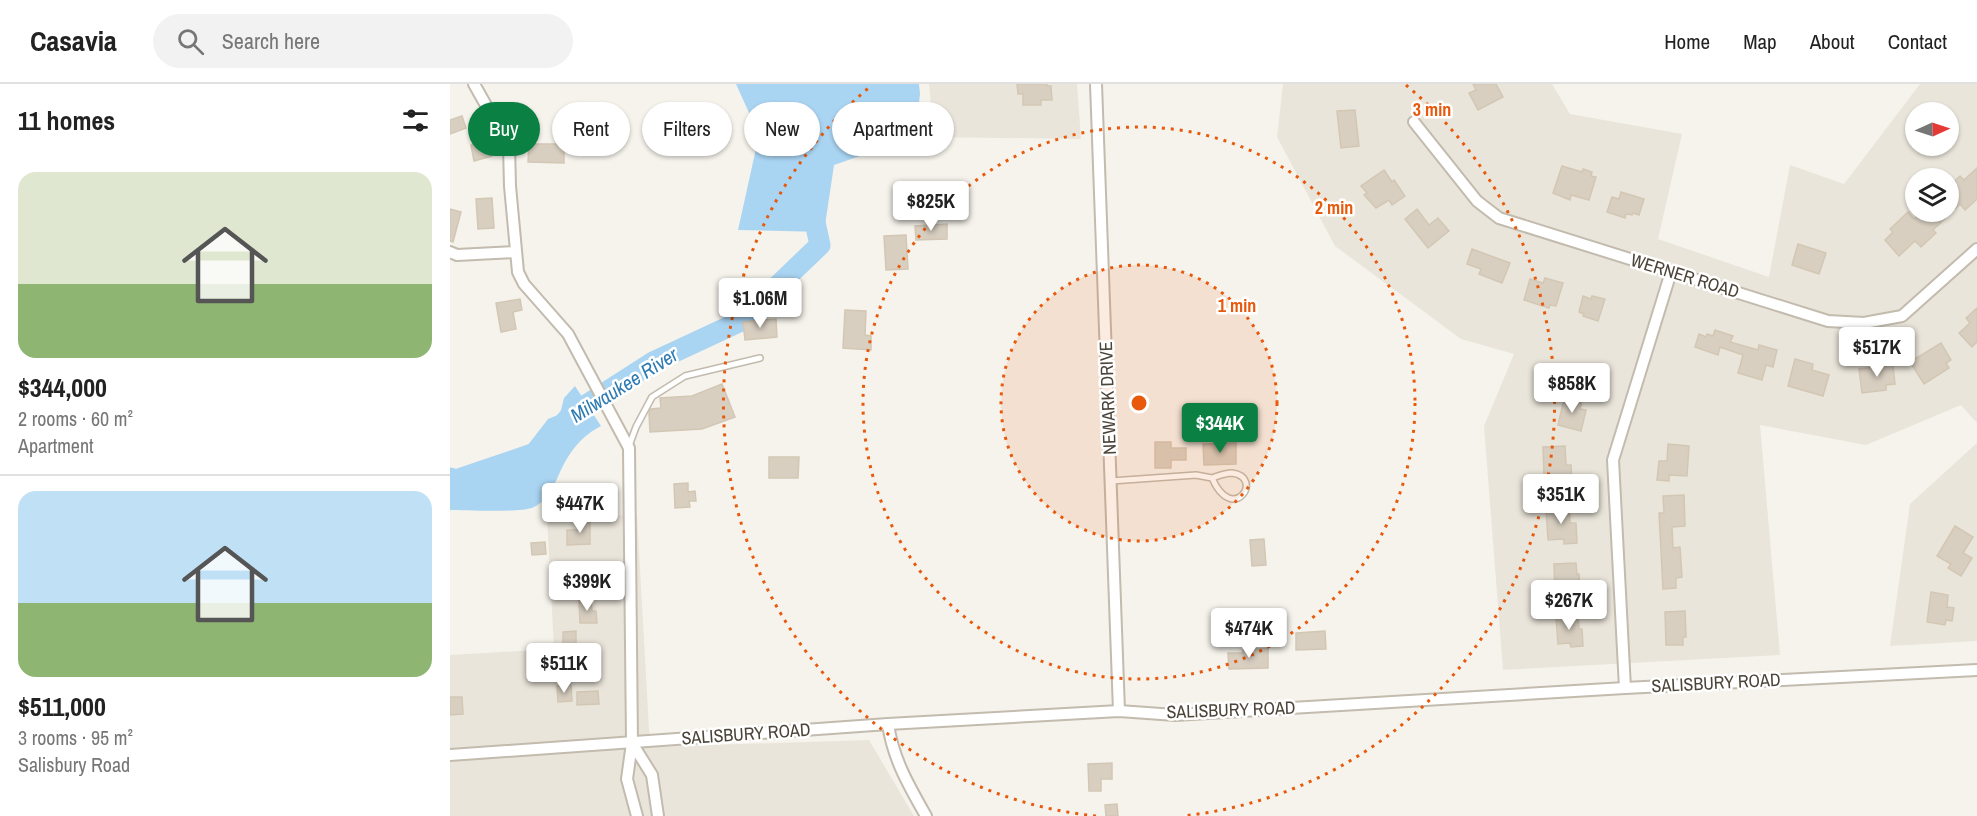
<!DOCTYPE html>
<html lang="en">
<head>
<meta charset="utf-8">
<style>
  body { margin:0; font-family:"Archivo Narrow",sans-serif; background:#f2f2f2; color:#222; height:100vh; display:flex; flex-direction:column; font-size:22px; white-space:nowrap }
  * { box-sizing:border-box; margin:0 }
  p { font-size:20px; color:#767676 }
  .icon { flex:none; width:33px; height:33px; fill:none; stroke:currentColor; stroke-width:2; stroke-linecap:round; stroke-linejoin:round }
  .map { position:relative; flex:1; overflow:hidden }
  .panel { display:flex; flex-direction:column; background:#fff; width:450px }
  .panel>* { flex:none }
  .guide { position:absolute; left:18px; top:18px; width:570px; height:54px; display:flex; gap:12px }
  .needle { width:39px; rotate:87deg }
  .fabs { position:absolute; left:1455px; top:18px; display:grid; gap:12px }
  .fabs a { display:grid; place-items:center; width:54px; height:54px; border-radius:50%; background:#fff; box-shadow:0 2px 4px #0004; font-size:30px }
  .price { position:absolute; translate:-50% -51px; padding:0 14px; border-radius:6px; background:#fff; color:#222; font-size:20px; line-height:39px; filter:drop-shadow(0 2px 3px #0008) }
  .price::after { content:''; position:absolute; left:50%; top:36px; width:18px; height:14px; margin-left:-9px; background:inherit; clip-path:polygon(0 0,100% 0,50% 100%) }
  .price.on { background:#0b8043; color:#fff }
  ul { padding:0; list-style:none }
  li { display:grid; align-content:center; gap:12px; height:318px; padding:0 18px }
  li+li { border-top:2px solid #e0e0e0 }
  li span { display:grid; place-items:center; height:186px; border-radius:18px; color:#555 }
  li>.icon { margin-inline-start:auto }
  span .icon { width:108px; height:108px; fill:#fffc; stroke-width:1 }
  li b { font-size:26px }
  h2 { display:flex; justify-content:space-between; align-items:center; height:72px; padding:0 18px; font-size:26px }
  .pill { padding:0 21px; border-radius:27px; background:#fff; box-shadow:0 2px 4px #0004; font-size:21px; line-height:54px }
  .pill.on { background:#0b8043; color:#fff }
  header { display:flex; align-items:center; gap:36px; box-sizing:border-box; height:84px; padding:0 30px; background:#fff; border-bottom:2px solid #e0e0e0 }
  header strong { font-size:28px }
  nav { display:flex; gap:33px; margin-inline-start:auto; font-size:21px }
  .search { width:420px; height:54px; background:#f2f2f2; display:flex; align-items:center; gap:15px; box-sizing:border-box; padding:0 21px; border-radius:33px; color:#767676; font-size:22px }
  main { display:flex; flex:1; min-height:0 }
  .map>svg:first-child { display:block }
  .residential { fill:#eae5da; fill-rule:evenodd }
  .water { fill:#a9d4f2 }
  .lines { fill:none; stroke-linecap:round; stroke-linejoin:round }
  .river { stroke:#a9d4f2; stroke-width:21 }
  .building { fill:#d8cfc1; stroke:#d3c7b4; stroke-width:1.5 }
  .service-casing { stroke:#c2bbae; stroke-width:8 }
  .minor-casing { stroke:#c2bbae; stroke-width:14 }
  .service { stroke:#fff; stroke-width:5 }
  .minor { stroke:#fff; stroke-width:10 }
  .ring { fill:none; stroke:#e8590c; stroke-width:3; stroke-dasharray:3 6 }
  .labels { text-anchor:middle; stroke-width:5; stroke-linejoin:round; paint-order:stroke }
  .street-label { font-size:18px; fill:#4b4439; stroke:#fff }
  .water-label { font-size:20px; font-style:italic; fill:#2e7ab2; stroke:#fff }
  .centre { fill:#e8590c; stroke:#fff; stroke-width:3 }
  .ring-label { font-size:18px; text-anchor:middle; font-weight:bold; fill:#e8590c; stroke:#fff; stroke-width:5; stroke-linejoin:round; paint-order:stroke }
</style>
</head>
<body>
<header>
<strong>Casavia</strong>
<div class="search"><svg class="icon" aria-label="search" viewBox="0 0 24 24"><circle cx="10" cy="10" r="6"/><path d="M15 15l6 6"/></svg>Search here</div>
<nav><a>Home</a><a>Map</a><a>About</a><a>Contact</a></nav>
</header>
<main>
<section class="panel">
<h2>11 homes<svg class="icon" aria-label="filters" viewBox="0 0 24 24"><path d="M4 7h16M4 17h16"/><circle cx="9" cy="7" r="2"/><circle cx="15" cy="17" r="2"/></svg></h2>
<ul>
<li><span style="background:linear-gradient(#dfe7d0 60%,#8fb573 0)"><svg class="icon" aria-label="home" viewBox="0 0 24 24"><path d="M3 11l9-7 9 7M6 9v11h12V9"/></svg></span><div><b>$344,000</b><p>2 rooms · 60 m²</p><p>Apartment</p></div></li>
<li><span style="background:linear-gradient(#bfe0f5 60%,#8fb573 0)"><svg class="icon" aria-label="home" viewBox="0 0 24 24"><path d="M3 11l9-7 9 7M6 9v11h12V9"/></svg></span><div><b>$511,000</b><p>3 rooms · 95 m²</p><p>Salisbury Road</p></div></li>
</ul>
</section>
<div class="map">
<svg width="1527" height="732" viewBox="0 0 1527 732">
  <rect width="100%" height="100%" fill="#f6f3ec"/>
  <g class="residential">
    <path d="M479,0H627L631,55L484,53Z"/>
    <path d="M833,0H1102L1120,30L1232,50L1208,155L1319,193L1340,81L1394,100L1470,0H1527V339L1511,321L1416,361L1310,341L1330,571L1053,586L1034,342L1064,270L1011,255L885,162L827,53ZM1466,28H1498V62H1466ZM1466,94H1498V128H1466Z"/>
    <path d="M1527,359V557L1440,562L1460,420Z"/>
    <path d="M187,431L200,663L419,656L464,732H0V571L104,565L97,433Z"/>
  </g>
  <g class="water">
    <path d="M286,0H469L470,10L465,53L384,81L374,148L288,146L309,51Z"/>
    <path d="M125,302L151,342C135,350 124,362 115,378C106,394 102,414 84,423C74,429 15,426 0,426V392H10L23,398L38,393L71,370L98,335L110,330L114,314Z"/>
  </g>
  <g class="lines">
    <g class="river">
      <path d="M115,338L122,330L203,278L291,237L370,161L361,120"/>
      <path d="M0,394L6,396L88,368"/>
    </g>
  </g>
  <g class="building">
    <path d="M567,0H597V2H601L602,16H591V21H573V10H568Z"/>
    <path d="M1023,0H1046L1053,13L1028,26L1019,9L1026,6Z"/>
    <path d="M905,26L909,62L891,64L887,27Z"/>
    <path d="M12,32L16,44L0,50V36Z"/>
    <path d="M38,57L42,72L24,77L21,61Z"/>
    <path d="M79,60H114V79L78,78Z"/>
    <path d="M1112,82L1132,88L1133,85L1142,88L1141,92L1146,93L1139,116L1121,111L1120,116L1103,109Z"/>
    <path d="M1527,84V115L1515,126L1510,120L1483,146L1486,149L1471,163L1465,157L1449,172L1435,156L1443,148L1440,145L1458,128L1464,135L1472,128H1498V103L1510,92L1514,96Z"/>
    <path d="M934,86L942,98L944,96L955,112L942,121L939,116L926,124L914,111L917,109L911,102Z"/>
    <path d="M1171,108L1194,115L1189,131L1183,129L1182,131L1176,130L1175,134L1157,128L1162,113L1169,115Z"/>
    <path d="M42,114L44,144L28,145L26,115Z"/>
    <path d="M0,125L11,128L3,158L0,157Z"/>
    <path d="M967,125L979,141L988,134L999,147L978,164L955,135Z"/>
    <path d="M497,140V155L466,156L465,142Z"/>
    <path d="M456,151L458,185L436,186L434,152Z"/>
    <path d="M1348,160L1376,169L1369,190L1342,181Z"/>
    <path d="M1022,165L1060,179L1052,199L1029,190L1031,185L1017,180Z"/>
    <path d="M1095,194L1113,199L1106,222L1100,221L1099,224L1074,216L1080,195L1093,199Z"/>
    <path d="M1133,212L1141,215L1142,212L1155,215L1148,237L1133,232L1134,230L1129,228Z"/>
    <path d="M70,215L72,226L63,228L66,245L51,248L46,219Z"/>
    <path d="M1527,224V258L1522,263L1509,249L1520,239L1516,234Z"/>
    <path d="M395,226L416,227L415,251L421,252V266L393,264Z"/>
    <path d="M326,235L327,253L295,256L293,238Z"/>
    <path d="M1265,246L1283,252L1280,258L1308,266L1309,261L1327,266L1323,283L1316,281L1312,296L1288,289L1293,271L1270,263L1268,271L1245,263L1249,250L1256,253L1257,250L1263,252Z"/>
    <path d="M1491,259L1501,276L1496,279L1499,284L1474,300L1460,278Z"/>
    <path d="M1345,275L1363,280L1362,286L1379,291L1373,312L1338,302Z"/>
    <path d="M1443,281L1445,300L1436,301V306L1412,309L1409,285Z"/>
    <path d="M272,300L285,333L252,345L200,348L199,329L201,325L211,324L210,314L242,312Z"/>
    <path d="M1115,311L1132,316L1130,325L1136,326L1131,347L1108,341Z"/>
    <path d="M705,358H721V364H736V376H721V384H705Z"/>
    <path d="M786,359V380L754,381L753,360Z"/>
    <path d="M1218,360L1239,362L1237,392L1219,391V397L1207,396L1209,377H1217Z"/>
    <path d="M1115,362L1116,381H1121L1122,398H1108V392H1094L1093,363Z"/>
    <path d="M319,373H349L348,394H319Z"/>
    <path d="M238,399V408L245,407L246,417H239L240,423L225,424L224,400Z"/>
    <path d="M1234,411L1235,442L1222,443L1223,464L1230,463L1232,493L1226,494V504L1213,505L1209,429H1214L1213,412Z"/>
    <path d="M1119,423L1120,439H1126L1127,459L1114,460V455L1098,456L1096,424Z"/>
    <path d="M128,436H140V460L117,461V446H128Z"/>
    <path d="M1505,442L1523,453L1513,469L1522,474L1511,492L1498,484L1501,480L1487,472Z"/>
    <path d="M814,455L816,481L802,482L800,456Z"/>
    <path d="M95,458L96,470L82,471L81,459Z"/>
    <path d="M1126,479L1127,491L1129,490L1130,511L1114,512V508L1105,509L1104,480Z"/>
    <path d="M1481,508L1498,511L1497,523L1504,524L1502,537L1496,536L1495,541L1477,538Z"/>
    <path d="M129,515H141L142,527H146L147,539H130Z"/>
    <path d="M1235,527L1236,553H1233V561H1216L1215,528Z"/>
    <path d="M1128,532L1129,545H1132L1133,562L1121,563L1120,559L1108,560L1106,534Z"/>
    <path d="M126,547V560L113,561V548Z"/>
    <path d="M875,547L876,565L846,566V549Z"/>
    <path d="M818,564V584L779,585L778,569H793V566Z"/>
    <path d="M121,601L122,617L108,618L107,602Z"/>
    <path d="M148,607L149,620L127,621V608Z"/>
    <path d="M0,613H12L13,630L0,631Z"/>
    <path d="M662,679V695H651V707H639L638,680Z"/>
    <path d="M667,720L668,732H656L655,721Z"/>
  </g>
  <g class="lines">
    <defs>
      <g id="service">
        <path d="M179,362L186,343L202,313L235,292L310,274"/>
        <path d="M661,397L746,391L762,394C783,442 815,393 782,389C775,389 768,392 762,394"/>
      </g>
      <g id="minor">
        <path d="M24,0L59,62L60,102L68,188L74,200L118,250L179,364L182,659L177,695L187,732"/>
        <path d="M646,0L669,627"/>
        <path d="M964,38L1027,117L1049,134L1378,237L1414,239L1452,232L1527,165"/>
        <path d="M0,168L7,171L66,168"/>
        <path d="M1175,604L1163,376L1221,188"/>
        <path d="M438,640C443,675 459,702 476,732"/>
        <path d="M182,659L202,691L208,732"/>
        <path d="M0,671L438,640L669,627L725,631L1175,604L1527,586"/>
      </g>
    </defs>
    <use href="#service" class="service-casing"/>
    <use href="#minor" class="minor-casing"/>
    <use href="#service" class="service"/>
    <use href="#minor" class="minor"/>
  </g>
  <circle cx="689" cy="319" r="138" fill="#e8590c" fill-opacity=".12"/>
  <g class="ring">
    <circle cx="689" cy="319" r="138"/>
    <circle cx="689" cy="319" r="276"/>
    <path d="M646 732A415 415 0 0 1 422 1M956 1A415 415 0 0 1 732 732"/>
  </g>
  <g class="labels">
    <g class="street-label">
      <text transform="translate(1235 192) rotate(17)" y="6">WERNER ROAD</text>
      <text transform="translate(658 314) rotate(-92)" y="6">NEWARK DRIVE</text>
      <text transform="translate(1266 599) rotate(-3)" y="6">SALISBURY ROAD</text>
      <text transform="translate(781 626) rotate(-2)" y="6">SALISBURY ROAD</text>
      <text transform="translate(296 650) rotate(-4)" y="6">SALISBURY ROAD</text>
    </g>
    <g class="water-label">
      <text transform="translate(174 301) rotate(-32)" y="7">Milwaukee River</text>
    </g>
  </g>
  <circle cx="689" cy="319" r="9" class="centre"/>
  <g class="ring-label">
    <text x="982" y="32">3 min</text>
    <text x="884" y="130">2 min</text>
    <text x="787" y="228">1 min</text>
  </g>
</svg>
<div class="fabs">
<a><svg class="needle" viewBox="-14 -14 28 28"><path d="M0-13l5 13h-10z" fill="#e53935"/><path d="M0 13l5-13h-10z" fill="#767676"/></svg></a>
<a><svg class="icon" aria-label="layers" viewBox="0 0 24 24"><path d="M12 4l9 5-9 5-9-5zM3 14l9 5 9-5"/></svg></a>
</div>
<b class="price" style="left:481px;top:148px">$825K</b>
<b class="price" style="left:310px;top:245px">$1.06M</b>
<b class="price" style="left:1427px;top:294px">$517K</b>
<b class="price" style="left:1122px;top:330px">$858K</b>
<b class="price on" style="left:770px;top:370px">$344K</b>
<b class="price" style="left:1111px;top:441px">$351K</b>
<b class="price" style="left:130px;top:450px">$447K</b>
<b class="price" style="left:137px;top:528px">$399K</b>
<b class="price" style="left:1119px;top:547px">$267K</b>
<b class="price" style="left:799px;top:575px">$474K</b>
<b class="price" style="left:114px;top:610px">$511K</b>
<div class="guide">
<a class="pill on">Buy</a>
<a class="pill">Rent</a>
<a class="pill">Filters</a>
<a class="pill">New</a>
<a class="pill">Apartment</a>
</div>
</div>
</main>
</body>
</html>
